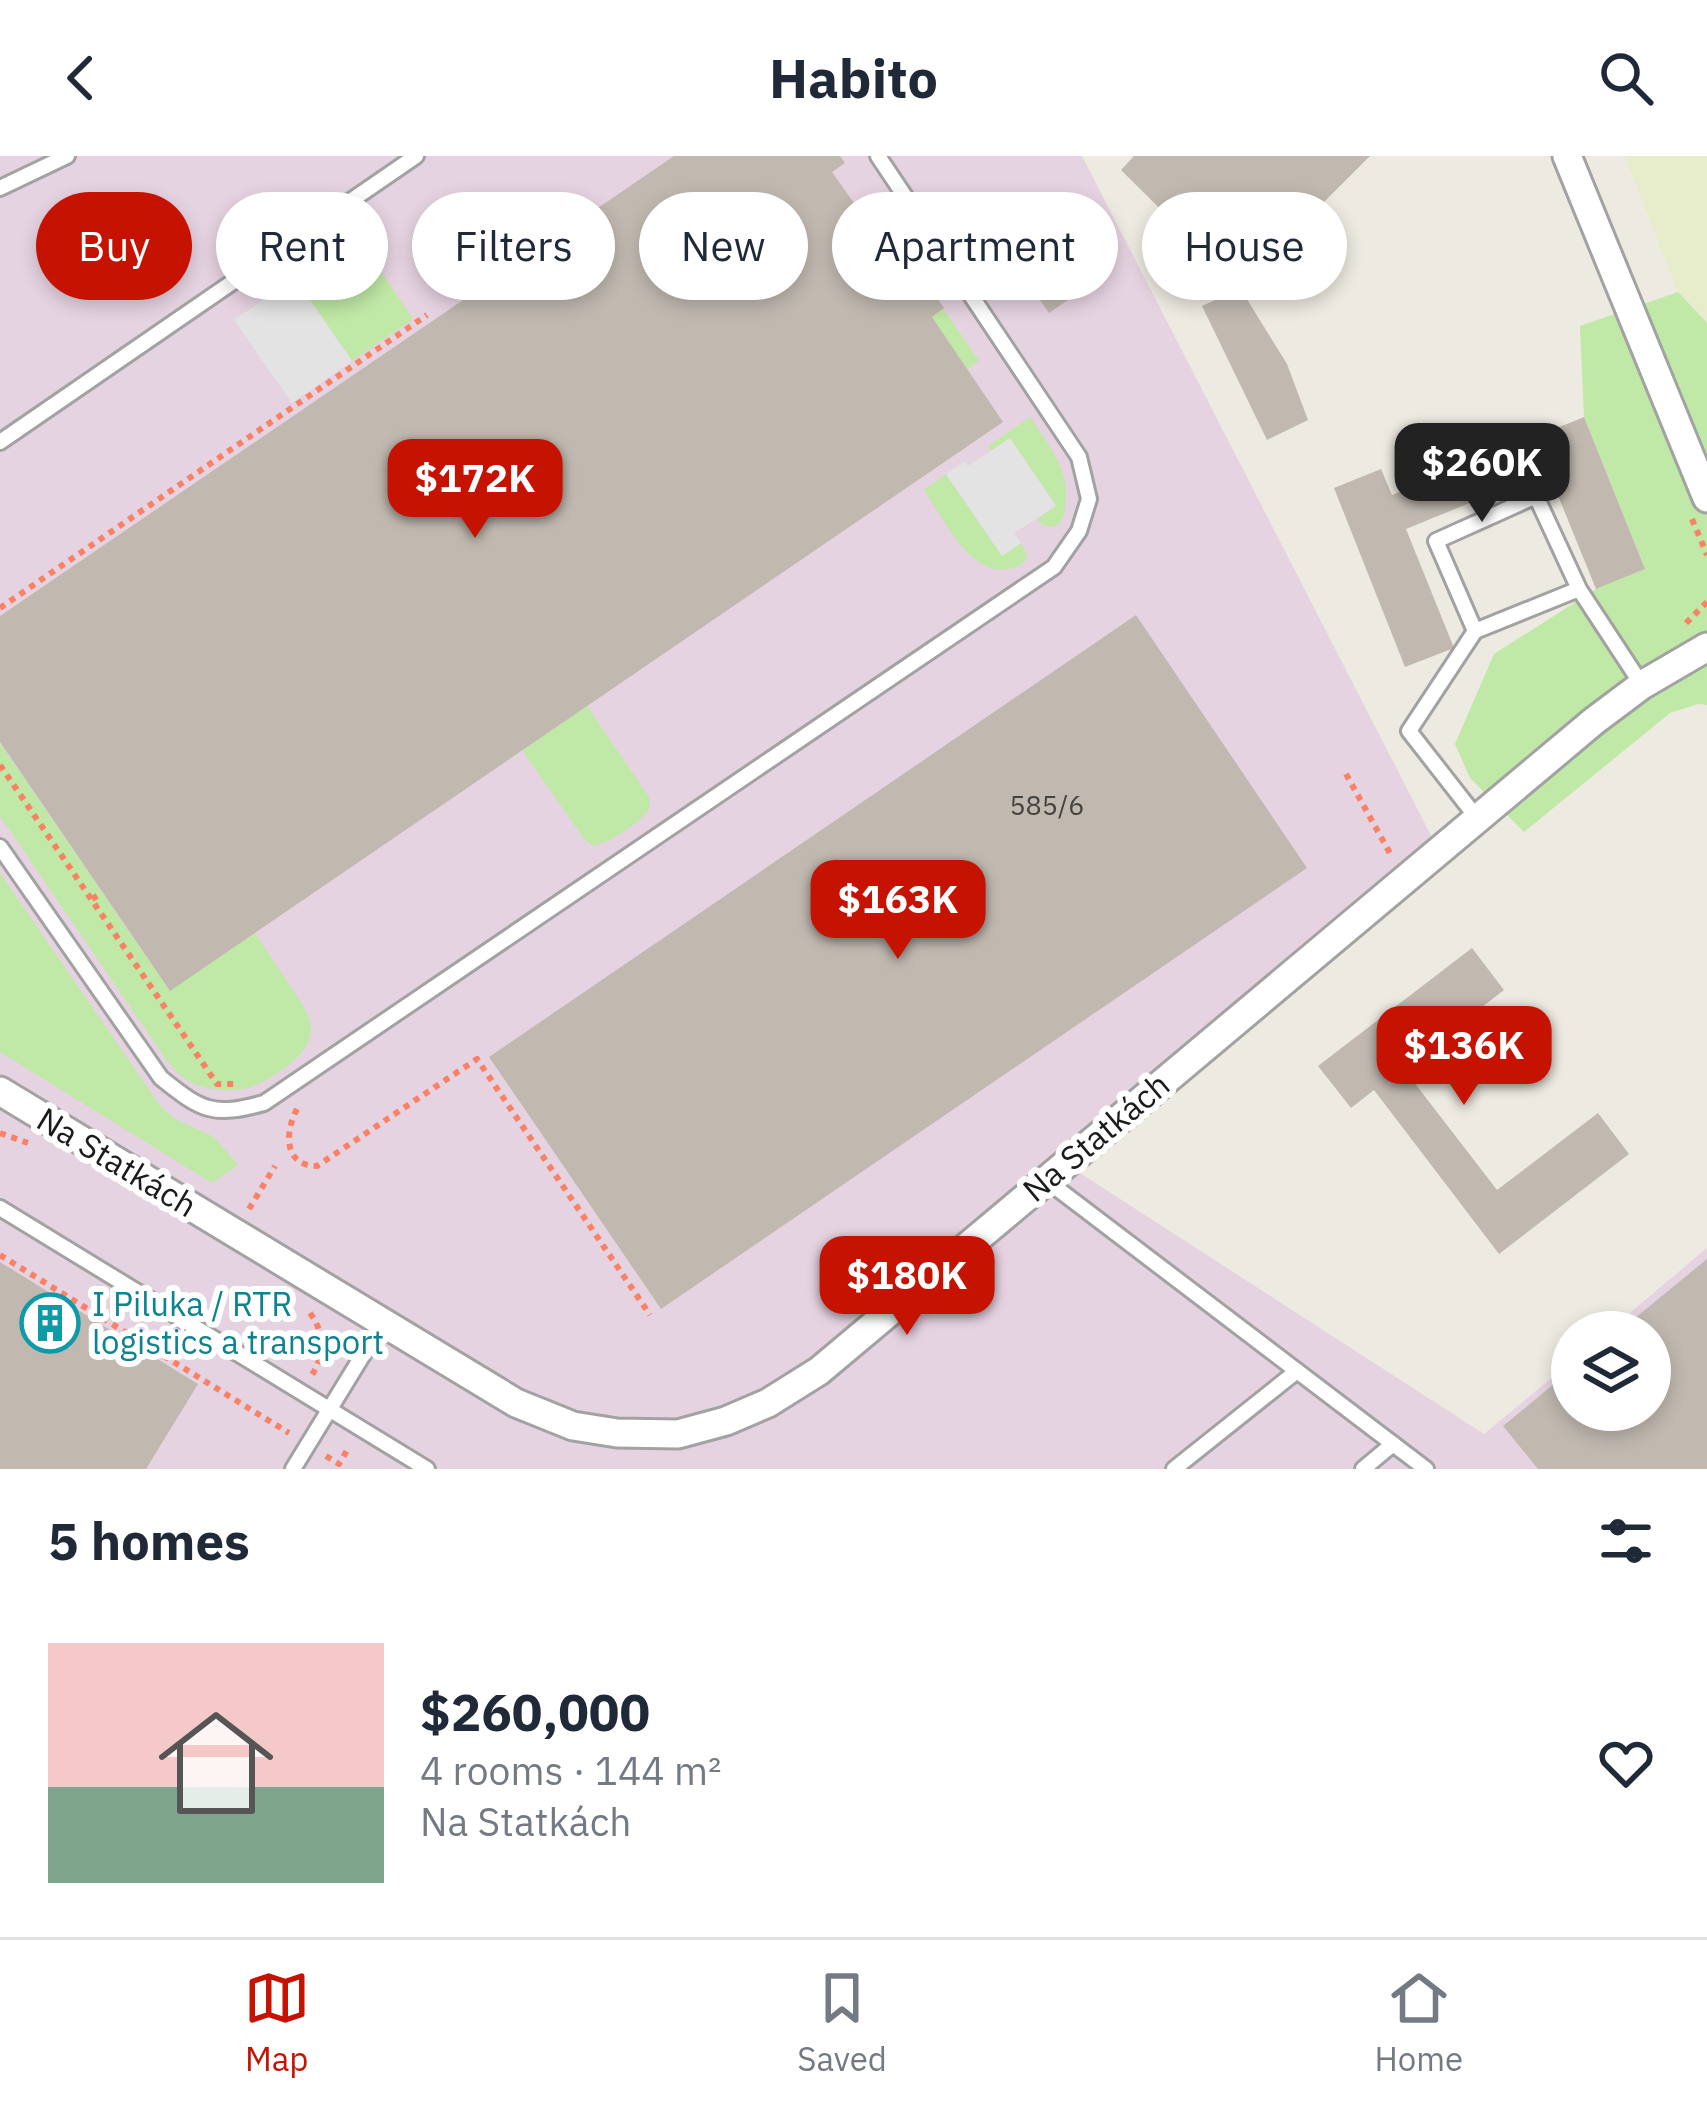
<!DOCTYPE html>
<html lang="en">
<head>
<meta charset="utf-8">
<style>
  body { margin:0; font-family:"IBM Plex Sans",sans-serif; background:#f2f2f3; color:#1f2937; height:100vh; display:flex; flex-direction:column; font-size:45px; white-space:nowrap }
  * { box-sizing:border-box; margin:0 }
  p { font-size:39px; color:#747a83 }
  .icon { flex:none; width:66px; height:66px; fill:none; stroke:currentColor; stroke-width:2; stroke-linecap:round; stroke-linejoin:round }
  .map { position:relative; height:1313px; overflow:hidden }
  .side { display:flex; flex-direction:column; background:#fff; flex:1 }
  .side>* { flex:none }
  .hud { position:absolute; left:36px; top:36px; width:1635px; height:108px; display:flex; gap:24px }
  .fabs { position:absolute; left:1551px; top:1155px; display:grid; gap:24px }
  .fabs a { display:grid; place-items:center; width:120px; height:120px; border-radius:50%; background:#fff; box-shadow:0 6px 18px #0003; font-size:60px }
  .price { position:absolute; translate:-50% -102px; padding:0 27px; border-radius:24px; background:#c61201; color:#fff; font-size:39px; line-height:78px; filter:drop-shadow(0 3px 6px #0008) }
  .price::after { content:''; position:absolute; left:50%; top:72px; width:36px; height:27px; margin-left:-18px; background:inherit; clip-path:polygon(0 0,100% 0,50% 100%) }
  .price.current { background:#222; color:#fff }
  ul { padding:0; list-style:none }
  li { display:flex; align-items:center; gap:36px; height:300px; padding:0 48px }
  li+li { border-top:3px solid #e0e1e3 }
  li span { display:grid; place-items:center; flex:none; width:336px; height:240px; border-radius:0px; color:#555 }
  li>.icon { margin-inline-start:auto }
  span .icon { width:144px; height:144px; fill:#fffc; stroke-width:1 }
  li b { font-size:51px }
  h2 { display:flex; justify-content:space-between; align-items:center; height:144px; padding:0 48px; font-size:51px }
  .tag { padding:0 42px; border-radius:54px; background:#fff; box-shadow:0 6px 18px #0003; font-size:42px; line-height:108px }
  .tag.current { background:#c61201; color:#fff }
  header { display:flex; justify-content:space-between; align-items:center; height:156px; padding:0 48px; background:#fff; font-size:54px; font-weight:700 }
  .tabs { display:flex; justify-content:space-around; align-items:center; height:168px; border-top:3px solid #e0e1e3; background:#fff; font-size:33px; color:#747a83 }
  .tabs a { display:grid; justify-items:center; gap:6px }
  .tabs .current { color:#c61201 }
  .map>svg:first-child { display:block }
  .industrial { fill:#e6d3e1 }
  .farmland { fill:#e7eccb }
  .grass { fill:#c0e8a6 }
  .parking { fill:#e3e3e3 }
  .building { fill:#c1b9b0 }
  .lines { fill:none; stroke-linecap:round; stroke-linejoin:round }
  .lane-casing { stroke:#a2a2a2; stroke-width:20 }
  .street-casing { stroke:#a2a2a2; stroke-width:33 }
  .path { stroke:#f98266; stroke-width:6; stroke-dasharray:6 6; stroke-linecap:butt }
  .lane { stroke:#fff; stroke-width:14 }
  .street { stroke:#fff; stroke-width:27 }
  .labels { text-anchor:middle; stroke-width:12; stroke-linejoin:round; paint-order:stroke }
  .number-label { font-size:27px; fill:#444240 }
  .street-label { font-size:33px; fill:#1b1b1b; stroke:#fff }
  .culture-label { font-size:33px; fill:#0d838f; stroke:#fff; text-anchor:start }
</style>
</head>
<body>
<header><svg class="icon" aria-label="back" viewBox="0 0 24 24"><path d="M15 5l-7 7 7 7"/></svg>Habito<svg class="icon" aria-label="search" viewBox="0 0 24 24"><circle cx="10" cy="10" r="6"/><path d="M15 15l6 6"/></svg></header>
<div class="map">
<svg width="1707" height="1313" viewBox="0 0 1707 1313">
  <rect width="100%" height="100%" fill="#edeae1"/>
  <path class="industrial" d="M0,0H1082L1439,695L1066,1008L1484,1278L1572,1205V1254H1650V1176H1607L1707,1092V1313H0Z"/>
  <path class="farmland" d="M1625,0H1707V167L1678,136Z"/>
  <g class="grass">
    <path d="M346,76L353,77L358,82L413,163L352,205L295,123L275,136L272,127L278,120Z"/>
    <path d="M1678,136L1707,167V549L1698,548L1670,557L1524,676L1470,622L1455,588L1494,498L1596,433L1645,413L1584,261L1580,170Z"/>
    <path d="M943,152L979,205L967,213L931,161Z"/>
    <path d="M1030,261C1054,297 1075,320 1062,365C1054,374 1044,372 1037,363L1056,350L1010,283L991,295L988,290Z"/>
    <path d="M946,318L1002,400L1021,387L1027,399L1025,406C977,437 946,366 924,334Z"/>
    <path d="M587,550L649,641L650,652C638,668 612,686 593,690L585,684L522,594Z"/>
    <path d="M0,587L169,834L255,777L303,849C307,857 312,866 311,876C310,900 265,929 243,933C228,936 211,934 196,929C184,924 176,915 167,905L0,660Z"/>
    <path d="M0,717L161,951L175,963L214,981L238,1009L212,1027L0,896Z"/>
  </g>
  <g class="parking">
    <path d="M295,122L352,205L292,247L234,164Z"/>
    <path d="M1010,282L1056,350L1014,377L1021,387L1002,400L946,318L964,306L968,310Z"/>
  </g>
  <g class="building">
    <path d="M674,0H840L845,7L832,16L861,57L873,49L944,152L932,161L1003,266L170,835L0,586V460Z"/>
    <path d="M1134,0H1370L1239,131L1121,14Z"/>
    <circle cx="1019" cy="76" r="24"/>
    <path d="M1054,89L1084,133L1049,157L1019,113Z"/>
    <path d="M1240,132L1287,208L1308,264L1267,284L1202,150Z"/>
    <path d="M1584,261L1645,413L1596,433L1548,315L1406,373L1454,492L1405,511L1334,332L1381,313L1392,339Z"/>
    <path d="M1136,459L1307,712L661,1153L489,901Z"/>
    <path d="M1472,792L1504,834L1403,912L1497,1034L1598,957L1629,998L1499,1098L1374,934L1351,952L1318,910Z"/>
    <path d="M1707,1103V1313H1538L1503,1270L1572,1213V1254H1650V1176H1618Z"/>
    <path d="M0,1106L198,1228L146,1313H0Z"/>
  </g>
  <g class="lines">
    <defs>
      <g id="lane">
        <path d="M0,32L67,0"/>
        <path d="M0,286L416,0"/>
        <path d="M1579,433L1475,475L1436,385L1536,340L1579,433L1642,529"/>
        <path d="M1475,475L1409,575L1477,662"/>
        <path d="M0,691L161,922C202,955 213,961 264,947L1054,411L1079,375L1089,343L1079,301L878,0"/>
        <path d="M1046,1024L1426,1313"/>
        <path d="M0,1052L427,1313"/>
        <path d="M293,1313L383,1166"/>
        <path d="M1174,1313L1297,1215"/>
        <path d="M1363,1313L1393,1288"/>
      </g>
      <g id="street">
        <path d="M1567,0L1707,342"/>
        <path d="M0,935L516,1247L573,1270L617,1277L678,1278L726,1265L768,1247L819,1215L1594,565L1642,529L1707,491"/>
      </g>
    </defs>
    <use href="#lane" class="lane-casing"/>
    <use href="#street" class="street-casing"/>
    <g class="path">
      <path d="M1692,363L1707,399"/>
      <path d="M0,452L427,159"/>
      <path d="M1686,467L1707,446"/>
      <path d="M0,609L217,928H236"/>
      <path d="M1346,618L1391,699"/>
      <path d="M92,743L102,737"/>
      <path d="M297,953C285,975 283,1010 317,1010L477,903L650,1159"/>
      <path d="M0,977L28,987"/>
      <path d="M249,1053L275,1010"/>
      <path d="M0,1099L289,1277"/>
      <path d="M310,1157C326,1179 325,1200 310,1222"/>
      <path d="M326,1300L339,1308L349,1291"/>
    </g>
    <use href="#lane" class="lane"/>
    <use href="#street" class="street"/>
  </g>
  <defs>
    <symbol id="building-ring" viewBox="-11 -11 22 22"><circle r="9.5" fill="#fff" stroke="#0f9aa8" stroke-width="1.5"/><path d="M-4-6H4V6H1V3H-1V6H-4ZM-2.5-4.3h1.7v1.8h-1.7ZM.8-4.3h1.7v1.8H.8ZM-2.5-1h1.7V.8h-1.7ZM.8-1h1.7V.8H.8Z" fill="#0f9aa8"/></symbol>
  </defs>
  <g fill-rule="evenodd">
    <use href="#building-ring" x="17" y="1134" width="66" height="66"/>
  </g>
  <g class="labels">
    <g class="number-label">
      <text x="1047" y="659">585/6</text>
    </g>
    <g class="street-label">
      <text transform="translate(1096 981) rotate(-40)" y="12">Na Statkách</text>
      <text transform="translate(117 1006) rotate(31)" y="12">Na Statkách</text>
    </g>
    <g class="culture-label">
      <text x="92" y="1160">I Piluka / RTR<tspan x="92" dy="38">logistics a transport</tspan></text>
    </g>
  </g>
</svg>
<div class="fabs">
<a><svg class="icon" aria-label="layers" viewBox="0 0 24 24"><path d="M12 4l9 5-9 5-9-5zM3 14l9 5 9-5"/></svg></a>
</div>
<b class="price current" style="left:1482px;top:369px">$260K</b>
<b class="price" style="left:475px;top:385px">$172K</b>
<b class="price" style="left:898px;top:806px">$163K</b>
<b class="price" style="left:1464px;top:952px">$136K</b>
<b class="price" style="left:907px;top:1182px">$180K</b>
<div class="hud">
<a class="tag current">Buy</a>
<a class="tag">Rent</a>
<a class="tag">Filters</a>
<a class="tag">New</a>
<a class="tag">Apartment</a>
<a class="tag">House</a>
</div>
</div>
<section class="side">
<h2>5 homes<svg class="icon" aria-label="filters" viewBox="0 0 24 24"><path d="M4 7h16M4 17h16"/><circle cx="9" cy="7" r="2"/><circle cx="15" cy="17" r="2"/></svg></h2>
<ul>
<li><span style="background:linear-gradient(#f6c9c9 60%,#7fa58c 0)"><svg class="icon" aria-label="home" viewBox="0 0 24 24"><path d="M3 11l9-7 9 7M6 9v11h12V9"/></svg></span><div><b>$260,000</b><p>4 rooms · 144 m²</p><p>Na Statkách</p></div><svg class="icon" aria-label="heart" viewBox="0 0 24 24"><path d="M12 20l-8-8c-3-5 5-10 8-4 3-6 11-1 8 4z"/></svg></li>
</ul>
</section>
<nav class="tabs">
<a class="current"><svg class="icon" aria-label="map" viewBox="0 0 24 24"><path d="M3 6l6-2 6 2 6-2v14l-6 2-6-2-6 2zM9 4v14M15 6v14"/></svg>Map</a>
<a><svg class="icon" aria-label="saved" viewBox="0 0 24 24"><path d="M7 4h10v16l-5-4-5 4z"/></svg>Saved</a>
<a><svg class="icon" aria-label="home" viewBox="0 0 24 24"><path d="M3 11l9-7 9 7M6 9v11h12V9"/></svg>Home</a>
</nav>
</body>
</html>
